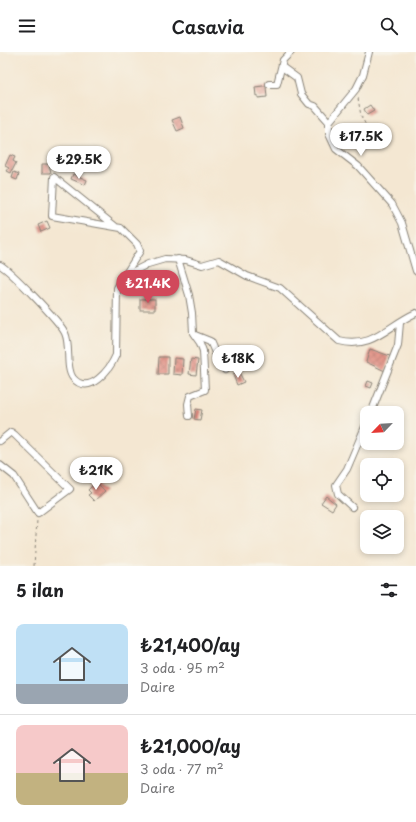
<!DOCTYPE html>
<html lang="tr">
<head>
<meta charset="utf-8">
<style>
  body { margin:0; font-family:"Playpen Sans",sans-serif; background:#f6f6f6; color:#202124; height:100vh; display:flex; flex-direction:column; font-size:15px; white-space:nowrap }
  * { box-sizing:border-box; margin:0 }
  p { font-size:13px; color:#757577 }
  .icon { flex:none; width:22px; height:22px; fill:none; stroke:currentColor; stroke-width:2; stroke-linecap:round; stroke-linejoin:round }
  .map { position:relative; height:514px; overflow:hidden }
  .side { display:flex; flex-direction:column; background:#fff; flex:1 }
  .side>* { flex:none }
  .needle { width:26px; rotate:245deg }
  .controls { position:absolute; left:360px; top:354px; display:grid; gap:8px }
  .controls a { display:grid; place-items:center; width:44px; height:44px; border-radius:8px; background:#fff; box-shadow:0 2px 6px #0003; font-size:20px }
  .price { position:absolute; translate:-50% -34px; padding:0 9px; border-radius:14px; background:#fff; color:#222; font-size:13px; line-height:26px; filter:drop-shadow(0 1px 2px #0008) }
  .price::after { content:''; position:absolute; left:50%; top:24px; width:12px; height:9px; margin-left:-6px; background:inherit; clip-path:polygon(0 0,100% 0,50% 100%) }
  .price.on { background:#d1495b; color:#fff }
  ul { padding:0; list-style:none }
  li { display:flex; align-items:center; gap:12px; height:100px; padding:0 16px }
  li+li { border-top:1px solid #e0e0e0 }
  li span { display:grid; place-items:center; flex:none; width:112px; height:80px; border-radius:8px; color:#555 }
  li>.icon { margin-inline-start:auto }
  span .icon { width:48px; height:48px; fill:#fffc; stroke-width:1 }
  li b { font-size:17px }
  h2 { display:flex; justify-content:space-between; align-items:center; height:48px; padding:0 16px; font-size:17px }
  header { display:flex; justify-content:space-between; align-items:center; height:52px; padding:0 16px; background:#fff; font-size:18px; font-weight:600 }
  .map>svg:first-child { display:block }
  .building { fill:url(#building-cross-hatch) }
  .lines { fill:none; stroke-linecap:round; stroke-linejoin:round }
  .minor-casing { stroke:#888277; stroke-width:8 }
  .path { stroke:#888277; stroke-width:1; stroke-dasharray:3 3; stroke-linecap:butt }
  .minor { stroke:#fff; stroke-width:6 }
</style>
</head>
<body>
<header><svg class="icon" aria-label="menu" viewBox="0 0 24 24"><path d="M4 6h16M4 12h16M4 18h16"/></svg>Casavia<svg class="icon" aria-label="search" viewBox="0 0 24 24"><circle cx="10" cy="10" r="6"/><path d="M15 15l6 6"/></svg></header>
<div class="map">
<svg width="416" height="514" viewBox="0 0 416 514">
  <defs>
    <pattern id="building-cross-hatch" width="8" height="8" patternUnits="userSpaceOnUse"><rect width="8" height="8" fill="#e08b80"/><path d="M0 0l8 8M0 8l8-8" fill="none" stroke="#b57168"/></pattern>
  </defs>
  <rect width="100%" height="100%" fill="#f7f3e8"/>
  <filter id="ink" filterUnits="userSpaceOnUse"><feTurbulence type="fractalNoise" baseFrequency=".025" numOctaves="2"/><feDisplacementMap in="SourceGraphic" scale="8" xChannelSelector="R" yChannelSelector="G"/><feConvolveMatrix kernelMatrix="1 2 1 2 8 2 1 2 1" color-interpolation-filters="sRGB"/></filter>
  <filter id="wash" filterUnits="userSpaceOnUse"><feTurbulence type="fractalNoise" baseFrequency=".012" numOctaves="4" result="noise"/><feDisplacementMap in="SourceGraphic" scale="16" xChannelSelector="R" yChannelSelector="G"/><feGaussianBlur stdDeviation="0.9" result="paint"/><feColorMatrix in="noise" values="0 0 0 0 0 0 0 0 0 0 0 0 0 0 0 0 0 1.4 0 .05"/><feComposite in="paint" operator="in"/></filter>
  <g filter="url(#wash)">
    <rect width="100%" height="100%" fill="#f4e7d2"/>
    <g id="blocks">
      <g class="building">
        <path d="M271,33L266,35L267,45L258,46V43L256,44L255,35Z"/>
        <path d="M370,53L374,59L367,63L364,57Z"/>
        <path d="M180,65L184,76L177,79L172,68Z"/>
        <path d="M10,103L15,105L13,109L16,111L11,121L7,119L9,116L5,114Z"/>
        <path d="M42,112H49L51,121H42Z"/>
        <path d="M14,120L19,122L17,128L12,126Z"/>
        <path d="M73,122L87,128L85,133L71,127Z"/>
        <path d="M47,169L50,176L41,180L38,173Z"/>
        <rect x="140" y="247" width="15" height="11"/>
        <path d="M370,297L390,304L385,319L366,310Z"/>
        <path d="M226,302L230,305L227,309L223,307Z"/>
        <path d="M159,305H168V322H158Z"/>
        <path d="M174,306L183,307L182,323L173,322Z"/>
        <path d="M191,307L198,308L196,323L189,322Z"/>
        <path d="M239,320L244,330L237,333L233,323Z"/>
        <path d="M368,329L373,331L371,336L366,334Z"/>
        <path d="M196,357L202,358L200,368L194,367Z"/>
        <path d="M96,430L105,439L94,449L88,443L91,441L88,438Z"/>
        <path d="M326,444L336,452L332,458L321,451Z"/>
      </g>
    </g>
  </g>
  <g filter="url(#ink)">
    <use href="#blocks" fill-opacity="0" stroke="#888277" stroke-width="1"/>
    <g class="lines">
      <defs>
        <g id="minor">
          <path d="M369,0L363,23L356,37L329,70V82L336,97L358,114L392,152L402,171L416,219"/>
          <path d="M282,15L297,26L301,42L309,52L315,54L329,70"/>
          <path d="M269,32H277L283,8L291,0"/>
          <path d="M115,174L54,125L52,164L121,176L137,192L140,199L125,223"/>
          <path d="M178,207L189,243L192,261L193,281L200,291L203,299L205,338L190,344L188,352L189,364"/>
          <path d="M0,213C11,219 60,270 65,281C71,294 65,316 73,326C89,345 110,317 116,303L117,236L124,224L148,212L165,207L186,208L202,213L219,208L247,224L280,236L339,289C373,298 388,273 416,261"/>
          <path d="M195,283L210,289L219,310L225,318"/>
          <path d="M371,361L398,293L400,271"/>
          <path d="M0,389L11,380L15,383L70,437L38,461L14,424L0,413"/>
          <path d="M352,455L338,442L336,433L347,417L367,370"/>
        </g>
      </defs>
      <use href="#minor" class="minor-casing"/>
      <g class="path">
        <path d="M358,46L361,64L368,77L377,80L387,77"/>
        <path d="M34,514L37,468"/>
      </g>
      <use href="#minor" class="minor"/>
    </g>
  </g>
</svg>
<div class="controls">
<a><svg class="needle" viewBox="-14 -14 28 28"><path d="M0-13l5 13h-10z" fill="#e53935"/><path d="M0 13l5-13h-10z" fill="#757577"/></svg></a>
<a><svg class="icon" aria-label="locate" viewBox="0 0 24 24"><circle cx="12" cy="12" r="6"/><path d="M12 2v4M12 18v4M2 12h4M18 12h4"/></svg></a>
<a><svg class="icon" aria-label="layers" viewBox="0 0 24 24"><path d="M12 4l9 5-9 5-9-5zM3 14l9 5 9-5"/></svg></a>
</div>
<b class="price" style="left:361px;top:105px">₺17.5K</b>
<b class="price" style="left:79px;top:128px">₺29.5K</b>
<b class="price on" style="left:148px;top:252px">₺21.4K</b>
<b class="price" style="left:238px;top:327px">₺18K</b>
<b class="price" style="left:96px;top:439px">₺21K</b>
</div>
<section class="side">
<h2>5 ilan<svg class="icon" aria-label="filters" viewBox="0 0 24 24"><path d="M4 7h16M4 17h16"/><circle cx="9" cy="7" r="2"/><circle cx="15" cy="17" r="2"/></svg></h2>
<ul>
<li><span style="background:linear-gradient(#bfe0f5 75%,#9aa5b1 0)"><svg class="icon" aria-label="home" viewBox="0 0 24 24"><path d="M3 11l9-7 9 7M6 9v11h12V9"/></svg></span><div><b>₺21,400/ay</b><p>3 oda · 95 m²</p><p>Daire</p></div></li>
<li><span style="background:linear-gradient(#f6c9c9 60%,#c2b280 0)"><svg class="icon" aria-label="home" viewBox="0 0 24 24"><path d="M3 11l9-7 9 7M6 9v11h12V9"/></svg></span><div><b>₺21,000/ay</b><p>3 oda · 77 m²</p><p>Daire</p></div></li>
</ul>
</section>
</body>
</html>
